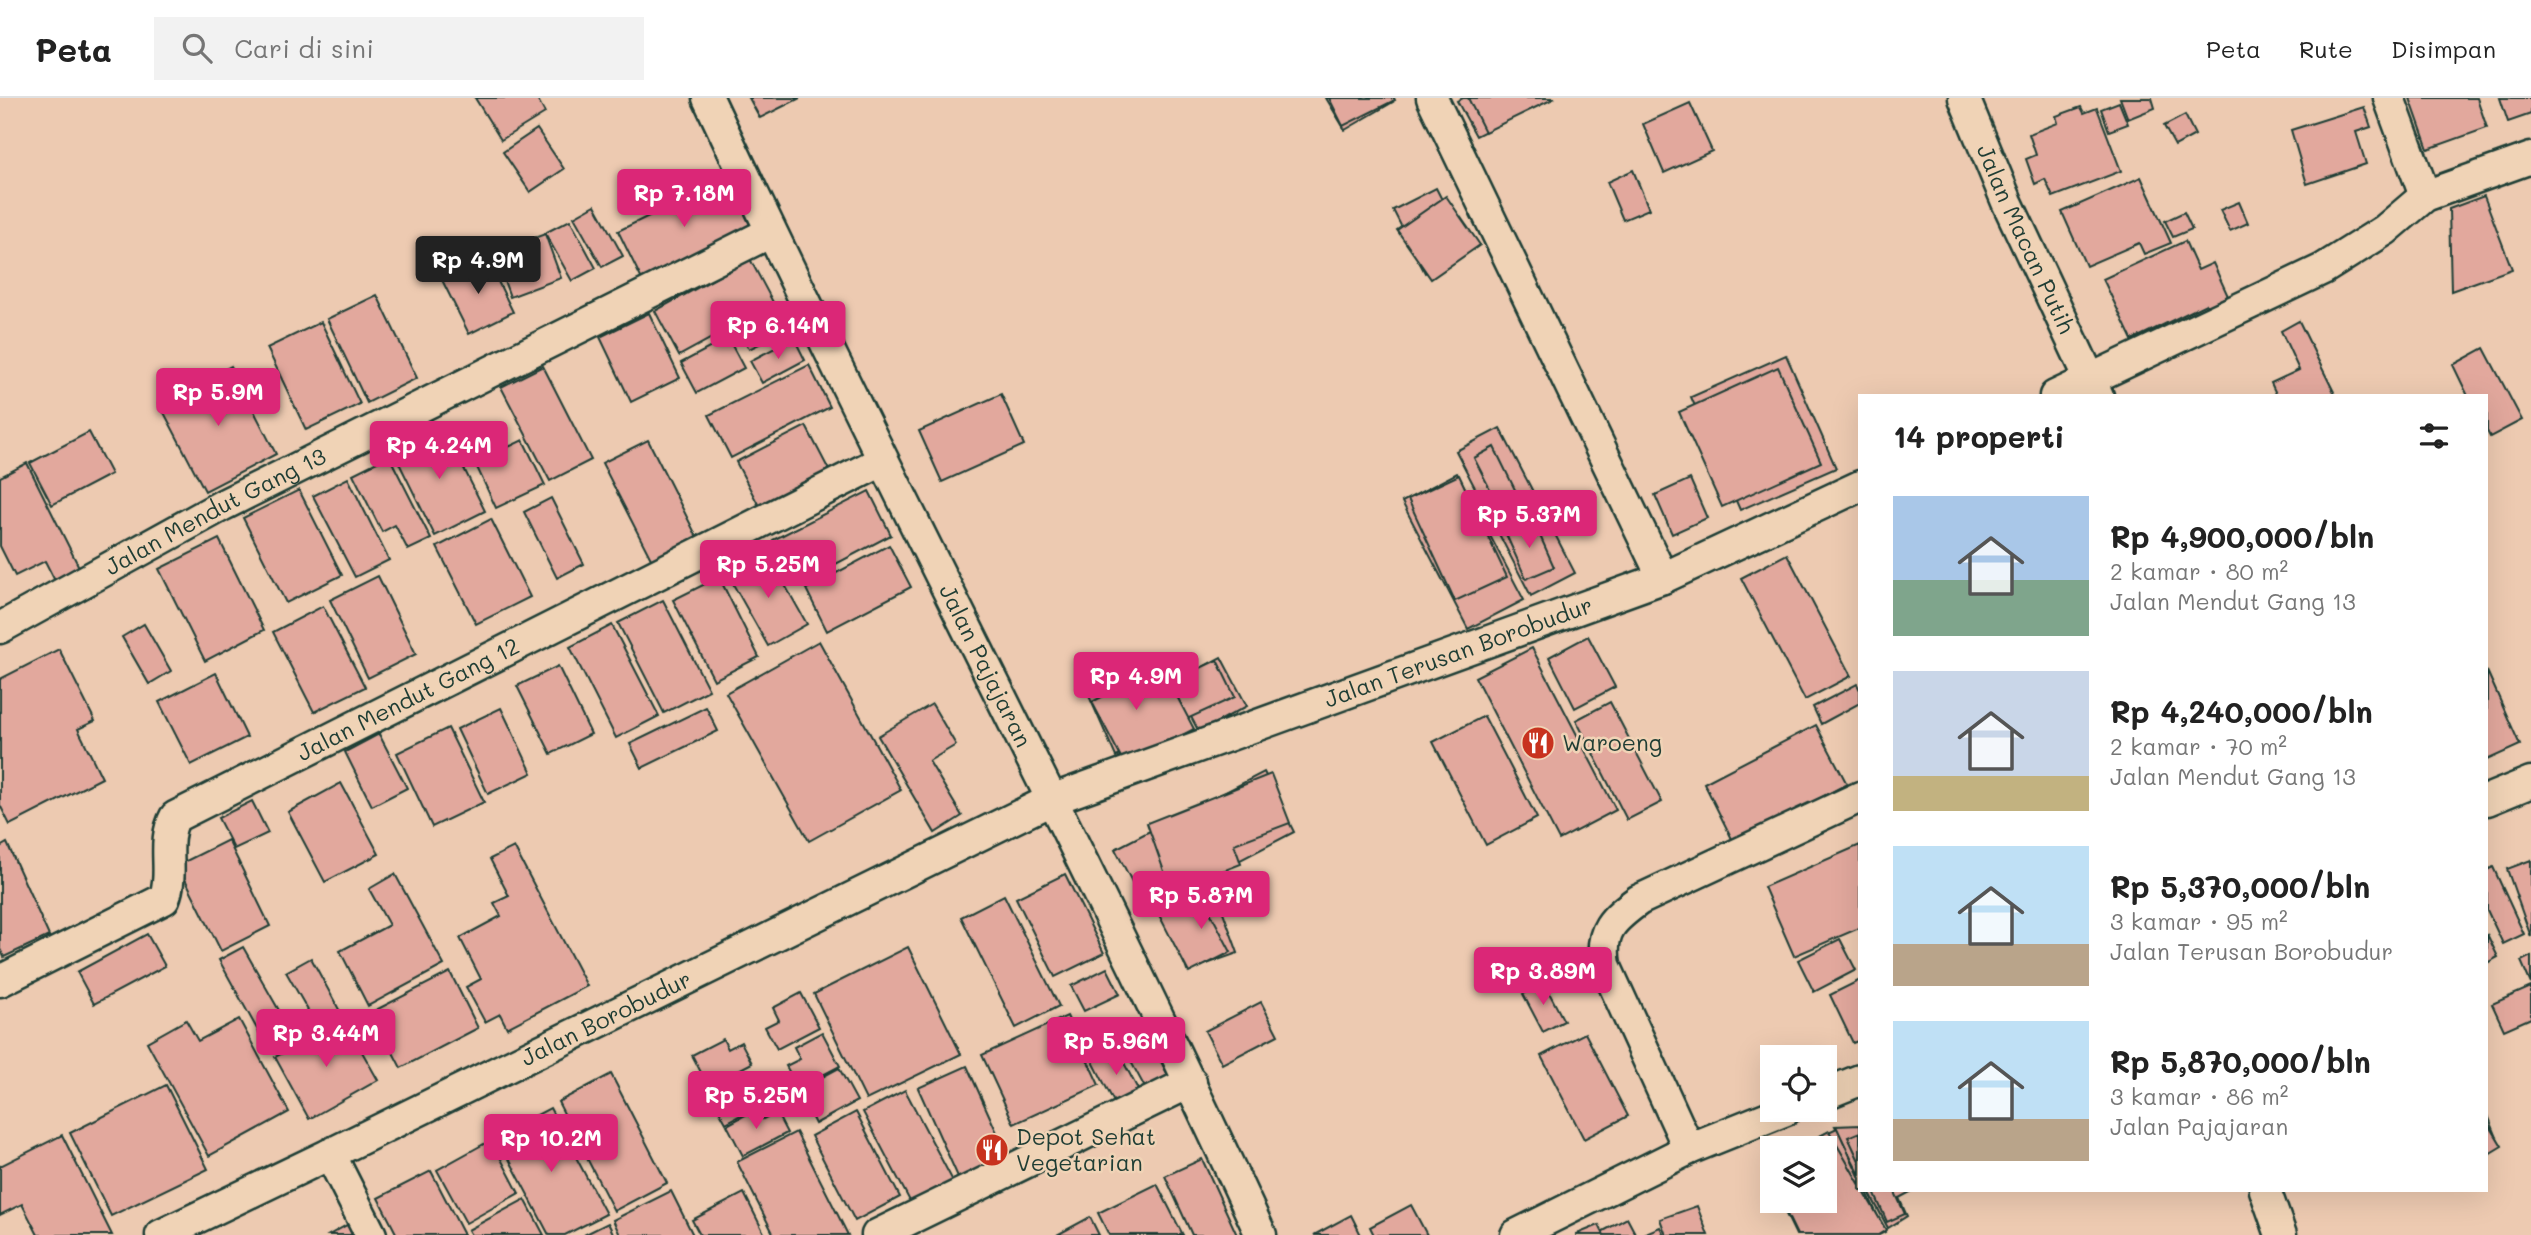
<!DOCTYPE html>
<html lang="id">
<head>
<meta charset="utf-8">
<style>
  body { margin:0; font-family:Mali,sans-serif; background:#f2f2f2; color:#222; height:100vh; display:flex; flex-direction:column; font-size:26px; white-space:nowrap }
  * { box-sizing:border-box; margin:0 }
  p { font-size:23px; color:#767676 }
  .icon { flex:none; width:38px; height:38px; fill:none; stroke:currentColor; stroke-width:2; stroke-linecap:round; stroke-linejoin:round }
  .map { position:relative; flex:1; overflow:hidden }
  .drawer { position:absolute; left:1858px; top:296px; width:630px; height:798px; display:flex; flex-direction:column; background:#fff; border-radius:0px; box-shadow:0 7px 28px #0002 }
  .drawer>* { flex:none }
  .buttons { position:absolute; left:1760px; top:947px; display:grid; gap:14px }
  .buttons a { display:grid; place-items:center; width:77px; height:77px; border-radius:0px; background:#fff; box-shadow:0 7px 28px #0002; font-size:35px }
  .price { position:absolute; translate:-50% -60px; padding:0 16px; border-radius:7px; background:#db2777; color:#fff; font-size:23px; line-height:46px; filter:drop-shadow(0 2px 4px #0008) }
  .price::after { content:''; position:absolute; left:50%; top:42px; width:21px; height:16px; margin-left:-10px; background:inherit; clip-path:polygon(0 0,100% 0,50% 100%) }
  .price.active { background:#222; color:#fff }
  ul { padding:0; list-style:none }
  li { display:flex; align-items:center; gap:21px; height:175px; padding:0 35px }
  li span { display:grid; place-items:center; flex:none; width:196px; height:140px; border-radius:0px; color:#555 }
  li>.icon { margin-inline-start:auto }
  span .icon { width:84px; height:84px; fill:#fffc; stroke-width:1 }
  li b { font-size:30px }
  h2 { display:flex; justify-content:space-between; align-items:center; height:84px; padding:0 35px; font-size:30px }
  header { display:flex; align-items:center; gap:42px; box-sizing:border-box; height:98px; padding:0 35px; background:#fff; border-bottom:2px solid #e0e0e0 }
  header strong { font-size:33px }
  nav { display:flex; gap:38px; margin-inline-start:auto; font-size:24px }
  .search { width:490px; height:63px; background:#f2f2f2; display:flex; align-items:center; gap:18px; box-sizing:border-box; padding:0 24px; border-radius:0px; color:#767676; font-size:26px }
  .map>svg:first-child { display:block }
  .building { fill:#e2a89d; stroke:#1f3d34; stroke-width:2 }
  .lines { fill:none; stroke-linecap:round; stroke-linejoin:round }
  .street-casing { stroke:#1f3d34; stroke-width:35 }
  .street { stroke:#f0d3b6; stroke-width:30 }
  .labels { text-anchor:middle; stroke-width:5; stroke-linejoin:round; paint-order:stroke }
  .street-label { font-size:23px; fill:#1f3d34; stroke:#f0d3b6 }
  .poi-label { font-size:23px; fill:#1f3d34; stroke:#f0d3b6; text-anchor:start }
</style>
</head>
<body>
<header>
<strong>Peta</strong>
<div class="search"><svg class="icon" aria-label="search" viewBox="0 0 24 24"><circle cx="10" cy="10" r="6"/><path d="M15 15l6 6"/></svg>Cari di sini</div>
<nav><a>Peta</a><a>Rute</a><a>Disimpan</a></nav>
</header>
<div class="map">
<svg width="2531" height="1137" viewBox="0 0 2531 1137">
  <rect width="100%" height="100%" fill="#edcab1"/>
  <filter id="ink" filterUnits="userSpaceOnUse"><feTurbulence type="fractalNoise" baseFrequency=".0143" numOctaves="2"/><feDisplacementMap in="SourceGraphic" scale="14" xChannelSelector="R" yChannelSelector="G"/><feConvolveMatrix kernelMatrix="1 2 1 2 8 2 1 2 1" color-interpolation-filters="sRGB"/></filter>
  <g filter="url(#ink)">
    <g class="building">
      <path d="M475,0H537L545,15L501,42Z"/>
      <path d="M749,0H800L760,20Z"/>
      <path d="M1326,0H1390L1393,4L1345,32Z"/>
      <path d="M1329,0H1394L1395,2L1343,28Z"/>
      <path d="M1463,0H1551L1476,38L1457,3Z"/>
      <path d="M1468,0H1555L1485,34Z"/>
      <path d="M2120,0H2152L2155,10L2128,21Z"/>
      <path d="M2410,0H2477L2487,30L2428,51Z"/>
      <path d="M2500,0H2531V16L2508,24Z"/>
      <path d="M2119,4L2128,26L2109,33L2101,11Z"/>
      <path d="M1690,5L1712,53L1664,75L1643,26Z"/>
      <path d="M2081,9L2084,15L2097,10L2121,73L2053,99L2045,81L2035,86L2026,61L2036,57L2029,36L2058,25L2056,18Z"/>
      <path d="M2364,9L2371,29L2356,34L2366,66L2307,86L2291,32Z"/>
      <path d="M2185,17L2195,37L2175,48L2164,28Z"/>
      <path d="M537,31L564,71L530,94L503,54Z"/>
      <path d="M1633,72L1649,111L1623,122L1607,84Z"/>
      <path d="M2141,79L2171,145L2144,156L2139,145L2086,168L2062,114Z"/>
      <path d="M727,80L751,128L642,182L618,133Z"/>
      <path d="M1436,90L1468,153L1425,175L1393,112Z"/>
      <path d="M1446,98L1480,147L1431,181L1397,132Z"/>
      <path d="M2484,98L2512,171L2451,193L2449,111Z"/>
      <path d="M2239,104L2248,125L2230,133L2220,112Z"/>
      <path d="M595,107L623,158L602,169L574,119Z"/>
      <path d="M2184,114L2192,131L2173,139L2165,123Z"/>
      <path d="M570,122L596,170L572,183L545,135Z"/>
      <path d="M545,136L561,180L510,199L494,155Z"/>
      <path d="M2185,143L2198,172L2213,165L2228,198L2207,209L2206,206L2132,242L2103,181Z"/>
      <path d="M486,159L513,214L469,236L442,182Z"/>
      <path d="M750,161L774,206L679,258L655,213Z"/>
      <path d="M377,197L417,280L367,305L327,221Z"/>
      <path d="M779,213L788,232L749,251L740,233Z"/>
      <path d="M649,215L680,280L631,304L600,239Z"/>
      <path d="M2299,223L2318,262L2336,298H2277L2271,285L2299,272L2281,233Z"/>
      <path d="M321,224L360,306L306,332L267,250Z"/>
      <path d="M728,240L744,270L697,295L681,265Z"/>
      <path d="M794,240L805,262L762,285L750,263Z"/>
      <path d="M2484,250L2522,322L2490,339L2487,333V298H2468L2453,267Z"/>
      <path d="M1786,257L1836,370L1740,412L1691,299Z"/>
      <path d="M809,267L830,309L731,360L709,317Z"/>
      <path d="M231,268L276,356L205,393L159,305Z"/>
      <path d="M543,268L591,362L550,383L501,289Z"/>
      <path d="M1778,269L1821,364L1722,409L1679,314Z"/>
      <path d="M1001,296L1024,347L942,384L919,333Z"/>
      <path d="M443,328L485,413L435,438L393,353Z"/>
      <path d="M806,328L830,374L760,410L736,364Z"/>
      <path d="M1500,330L1575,475L1531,498L1456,353Z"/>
      <path d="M89,334L111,376L52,407L30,365Z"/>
      <path d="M523,342L545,387L496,410L475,365Z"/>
      <path d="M648,342L697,439L652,463L602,365Z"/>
      <path d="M1494,349L1525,412L1506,422L1474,360Z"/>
      <path d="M389,358L431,441L408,452L395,427L382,434L353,376Z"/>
      <path d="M27,365L80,471L55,483L45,463L15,478L0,448V379Z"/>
      <path d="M1457,375L1524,502L1468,531L1402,404Z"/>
      <path d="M1459,377L1507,479L1455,503L1408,401Z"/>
      <path d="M348,380L389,462L355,479L313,398Z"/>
      <path d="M1690,381L1707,420L1672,436L1655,397Z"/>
      <path d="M299,392L342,477L286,505L243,420Z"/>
      <path d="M869,393L891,437L796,487L773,442Z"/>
      <path d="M551,400L584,466L557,480L524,414Z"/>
      <path d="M491,421L530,499L476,526L437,449Z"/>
      <path d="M1533,422L1554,469L1526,481L1505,434Z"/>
      <path d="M219,441L264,532L205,563L159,471Z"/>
      <path d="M889,447L911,489L827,533L806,491Z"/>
      <path d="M1787,456L1851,578L1805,602L1741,480Z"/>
      <path d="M768,457L807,526L768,548L729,479Z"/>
      <path d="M378,478L416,556L368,580L330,502Z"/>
      <path d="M719,479L759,559L714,582L673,502Z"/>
      <path d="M663,502L709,592L664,615L618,525Z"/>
      <path d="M323,508L365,589L314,614L273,534Z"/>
      <path d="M144,526L171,573L149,586L122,539Z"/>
      <path d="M612,527L659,618L616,640L570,549Z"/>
      <path d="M1588,538L1615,589L1575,610L1549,559Z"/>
      <path d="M819,543L901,692L809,743L726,595Z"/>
      <path d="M1532,550L1616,712L1559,742L1475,579Z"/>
      <path d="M59,551L95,623L78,631L102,680L10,727L0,707V581Z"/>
      <path d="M1221,559L1247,608L1199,634L1173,585Z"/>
      <path d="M1217,562L1235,599L1187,621L1171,584Z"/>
      <path d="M558,568L591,636L551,656L517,588Z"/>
      <path d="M1156,568L1183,631L1116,659L1089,598Z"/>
      <path d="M1161,568L1194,631L1125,667L1092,604Z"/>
      <path d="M2487,573L2520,647L2487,662Z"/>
      <path d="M216,575L247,639L191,667L159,604Z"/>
      <path d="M1857,586L1860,592V605L1821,626L1813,609Z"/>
      <path d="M1610,604L1662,704L1627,722L1576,622Z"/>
      <path d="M932,606L956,647L929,663L962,718L935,735L878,638Z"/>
      <path d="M706,609L718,633L642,670L630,646Z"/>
      <path d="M501,610L532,675L488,696L457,631Z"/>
      <path d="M1484,618L1537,720L1486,747L1433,644Z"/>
      <path d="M1816,627L1847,686L1734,745L1704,685Z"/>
      <path d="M448,630L484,704L432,729L397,655Z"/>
      <path d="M379,636L407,690L372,708L345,654Z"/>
      <path d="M1264,674L1294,734L1146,811L1115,751Z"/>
      <path d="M1271,676L1290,725L1234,746L1241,766L1171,793L1147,725Z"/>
      <path d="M341,685L379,756L325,784L288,714Z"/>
      <path d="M252,703L268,735L234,751L218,720Z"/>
      <path d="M228,742L270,828L221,853L178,767Z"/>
      <path d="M7,745L49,838L4,859L0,851V749Z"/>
      <path d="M1860,747V833L1859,830L1794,858L1764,789Z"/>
      <path d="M514,749L587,888L507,930L500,916L485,924L466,889L481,881L460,840L501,818L494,805L509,798L490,761Z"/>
      <path d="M2531,762V839L2507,771Z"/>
      <path d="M2493,769L2524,836L2503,846L2487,812V772Z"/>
      <path d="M395,776L444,867L368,908L340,853L389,827L369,791Z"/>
      <path d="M1065,776L1104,855L1055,879L1016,800Z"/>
      <path d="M1215,792L1238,855L1187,873L1165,810Z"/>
      <path d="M1200,795L1231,854L1189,875L1159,817Z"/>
      <path d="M1004,797L1059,908L1016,930L961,819Z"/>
      <path d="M147,836L165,868L94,906L77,874Z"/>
      <path d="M2487,836L2498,859L2487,865Z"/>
      <path d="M1840,841L1856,872L1814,894L1798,862Z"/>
      <path d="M243,849L293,937L268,951L219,862Z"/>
      <path d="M908,849L961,956L866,1002L814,896Z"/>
      <path d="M2531,858V886L2521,863Z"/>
      <path d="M311,860L342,917L318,930L286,874Z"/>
      <path d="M1107,870L1120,896L1084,913L1071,888Z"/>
      <path d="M450,874L478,930L401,970L372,914Z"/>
      <path d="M1860,882V942L1853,945L1830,897Z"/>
      <path d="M1544,885L1564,923L1543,934L1523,896Z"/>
      <path d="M2531,889V920L2504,932L2492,906Z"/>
      <path d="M801,895L819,929L777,951L765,929L779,922L773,910Z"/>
      <path d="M1261,904L1278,937L1222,966L1205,933Z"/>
      <path d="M1067,918L1099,987L1014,1026L982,957Z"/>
      <path d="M239,921L289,1014L209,1058L147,944L186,922L198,943Z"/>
      <path d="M344,922L378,982L309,1021L275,959Z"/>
      <path d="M822,934L840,968L798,990L786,968L800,961L794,949Z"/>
      <path d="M1585,935L1628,1018L1584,1041L1541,958Z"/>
      <path d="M1147,936L1173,987L1150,999L1123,949Z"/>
      <path d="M723,941L728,951L741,944L752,965L708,988L692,957Z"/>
      <path d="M1113,944L1143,1001L1119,1014L1089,956Z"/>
      <path d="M967,968L1012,1068L963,1090L918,990Z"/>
      <path d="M839,970L857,1003L815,1026L804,1004L818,997L811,985Z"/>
      <path d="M611,976L667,1085L614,1113L558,1004Z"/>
      <path d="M740,978L745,988L758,981L769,1002L726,1025L709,994Z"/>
      <path d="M166,987L208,1071L111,1118L70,1035Z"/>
      <path d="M905,992L954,1085L912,1107L863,1014Z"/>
      <path d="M550,1010L606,1116L565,1137H549L497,1038Z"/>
      <path d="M758,1010L763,1021L776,1014L787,1035L743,1058L727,1027Z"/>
      <path d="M856,1014L900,1099L855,1123L811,1038Z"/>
      <path d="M2487,1015L2500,1047L2487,1052Z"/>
      <path d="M2487,1023L2502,1048L2487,1057Z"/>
      <path d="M1860,1027V1077L1835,1028Z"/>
      <path d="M1837,1030L1860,1080V1092H1866L1885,1134L1879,1137H1833L1830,1130L1815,1137H1796L1779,1102H1825V1050H1794Z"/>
      <path d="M1829,1033L1860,1087V1092H1863L1886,1132L1878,1137H1797L1780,1102H1825V1050H1798Z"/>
      <path d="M796,1034L848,1137H774L737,1064Z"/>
      <path d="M1860,1034V1065L1848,1039Z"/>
      <path d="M62,1037L112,1137H38L22,1106L0,1117V1068Z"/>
      <path d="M491,1042L519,1095L466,1125L437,1072Z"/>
      <path d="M1202,1061L1237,1137H1192L1165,1078Z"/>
      <path d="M1773,1063V1088L1763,1068Z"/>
      <path d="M431,1073L464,1137H397L378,1100Z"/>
      <path d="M1157,1086L1183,1137H1109L1098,1115Z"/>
      <path d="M1868,1092H1914L1899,1100L1907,1118L1888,1130Z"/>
      <path d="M1873,1092H1894L1905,1116L1887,1124Z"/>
      <path d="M671,1093L693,1137H620L613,1122Z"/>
      <path d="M744,1095L765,1137H700L692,1122Z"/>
      <path d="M525,1101L544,1137H471L468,1132Z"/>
      <path d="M1411,1107L1427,1137H1374L1370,1129Z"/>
      <path d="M1697,1108L1708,1137H1666L1660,1121Z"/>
      <path d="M1351,1117L1361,1137H1314Z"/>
      <path d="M1090,1119L1099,1137H1057Z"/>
      <path d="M1627,1120L1636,1137H1596Z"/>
      <path d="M608,1125L614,1137H584Z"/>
      <path d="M347,1127L352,1137H329Z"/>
      <path d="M1599,1127L1604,1137H1577V1136Z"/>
      <path d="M1660,1129L1664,1137H1641Z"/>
    </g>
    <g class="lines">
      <defs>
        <g id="street">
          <path id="s1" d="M708,0C887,382 1085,754 1261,1137"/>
          <path d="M1432,0L1663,480"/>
          <path id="s2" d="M1964,0L2007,104L2098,298"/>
          <path d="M2389,0L2425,98"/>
          <path d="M2055,298L2323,171L2385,132L2425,98L2531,60"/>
          <path id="s3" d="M0,530L223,407L771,134"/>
          <path d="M2487,702L2531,684"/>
          <path id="s4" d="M0,883L164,801C175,774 161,745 175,719L882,363"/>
          <path d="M1825,996L1860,982"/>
          <path d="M1689,1051L1605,867C1599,832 1613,821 1639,802L1860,699"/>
          <path d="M330,1056L371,1137"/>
          <path d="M2265,1092L2281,1137"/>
          <path id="s5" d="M161,1137L330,1056L1051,702L1663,480L1860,388"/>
          <path d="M877,1137L1191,984"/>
          <path d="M1516,1137L1689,1051L1786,1012"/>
        </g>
      </defs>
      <use href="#street" class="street-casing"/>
      <use href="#street" class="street"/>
    </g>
  </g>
  <defs>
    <symbol id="restaurant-disc" viewBox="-11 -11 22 22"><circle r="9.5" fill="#c8321e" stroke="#f0d3b6"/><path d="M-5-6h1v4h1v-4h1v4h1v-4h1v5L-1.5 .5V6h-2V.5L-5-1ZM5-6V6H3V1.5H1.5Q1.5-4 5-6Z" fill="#fff"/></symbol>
  </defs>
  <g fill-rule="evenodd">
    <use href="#restaurant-disc" x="1519" y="626" width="38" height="38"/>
    <use href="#restaurant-disc" x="973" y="1033" width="38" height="38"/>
  </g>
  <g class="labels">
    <g class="street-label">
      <text dy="8" stroke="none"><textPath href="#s2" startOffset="154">Jalan Macan Putih</textPath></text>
      <text dy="8" stroke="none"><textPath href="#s3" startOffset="245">Jalan Mendut Gang 13</textPath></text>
      <text dy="8" stroke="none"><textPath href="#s5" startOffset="1424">Jalan Terusan Borobudur</textPath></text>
      <text dy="8" stroke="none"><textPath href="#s1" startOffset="632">Jalan Pajajaran</textPath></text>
      <text dy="8" stroke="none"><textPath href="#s4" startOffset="528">Jalan Mendut Gang 12</textPath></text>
      <text dy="8" stroke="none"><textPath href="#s5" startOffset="495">Jalan Borobudur</textPath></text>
    </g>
    <g class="poi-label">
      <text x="1562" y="653">Waroeng</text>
      <text x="1016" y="1047">Depot Sehat<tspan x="1016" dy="26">Vegetarian</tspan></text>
    </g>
  </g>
</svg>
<div class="buttons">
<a><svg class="icon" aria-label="locate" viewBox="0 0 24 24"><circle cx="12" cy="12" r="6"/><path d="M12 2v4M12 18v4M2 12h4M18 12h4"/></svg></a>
<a><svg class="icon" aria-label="layers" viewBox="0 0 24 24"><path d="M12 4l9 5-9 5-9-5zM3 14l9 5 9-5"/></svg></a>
</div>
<b class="price" style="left:684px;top:131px">Rp 7.18M</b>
<b class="price active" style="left:478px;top:198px">Rp 4.9M</b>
<b class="price" style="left:778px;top:263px">Rp 6.14M</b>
<b class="price" style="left:218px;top:330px">Rp 5.9M</b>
<b class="price" style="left:439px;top:383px">Rp 4.24M</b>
<b class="price" style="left:1529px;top:452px">Rp 5.37M</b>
<b class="price" style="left:768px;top:502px">Rp 5.25M</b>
<b class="price" style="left:1136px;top:614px">Rp 4.9M</b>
<b class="price" style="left:1201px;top:833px">Rp 5.87M</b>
<b class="price" style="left:1543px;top:909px">Rp 3.89M</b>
<b class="price" style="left:326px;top:971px">Rp 3.44M</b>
<b class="price" style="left:1116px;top:979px">Rp 5.96M</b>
<b class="price" style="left:756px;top:1033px">Rp 5.25M</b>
<b class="price" style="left:551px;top:1076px">Rp 10.2M</b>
<section class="drawer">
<h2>14 properti<svg class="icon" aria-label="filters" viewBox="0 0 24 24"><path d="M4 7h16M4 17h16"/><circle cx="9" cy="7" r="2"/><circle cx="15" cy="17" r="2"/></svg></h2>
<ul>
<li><span style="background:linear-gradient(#a9c7e8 60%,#7fa58c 0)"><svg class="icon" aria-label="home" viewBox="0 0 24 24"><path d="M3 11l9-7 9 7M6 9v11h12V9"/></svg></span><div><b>Rp 4,900,000/bln</b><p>2 kamar · 80 m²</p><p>Jalan Mendut Gang 13</p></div></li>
<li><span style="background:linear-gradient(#c9d6e8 75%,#c2b280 0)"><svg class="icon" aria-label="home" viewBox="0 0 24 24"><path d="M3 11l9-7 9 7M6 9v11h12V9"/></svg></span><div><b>Rp 4,240,000/bln</b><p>2 kamar · 70 m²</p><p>Jalan Mendut Gang 13</p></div></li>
<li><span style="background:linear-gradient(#bfe0f5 70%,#b9a48a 0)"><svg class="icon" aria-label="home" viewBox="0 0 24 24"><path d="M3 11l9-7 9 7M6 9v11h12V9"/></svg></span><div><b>Rp 5,370,000/bln</b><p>3 kamar · 95 m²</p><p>Jalan Terusan Borobudur</p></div></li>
<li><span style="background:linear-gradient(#bfe0f5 70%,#b9a48a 0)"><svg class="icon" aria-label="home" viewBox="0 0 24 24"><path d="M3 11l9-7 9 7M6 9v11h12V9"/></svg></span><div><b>Rp 5,870,000/bln</b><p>3 kamar · 86 m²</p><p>Jalan Pajajaran</p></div></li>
</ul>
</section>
</div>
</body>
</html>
